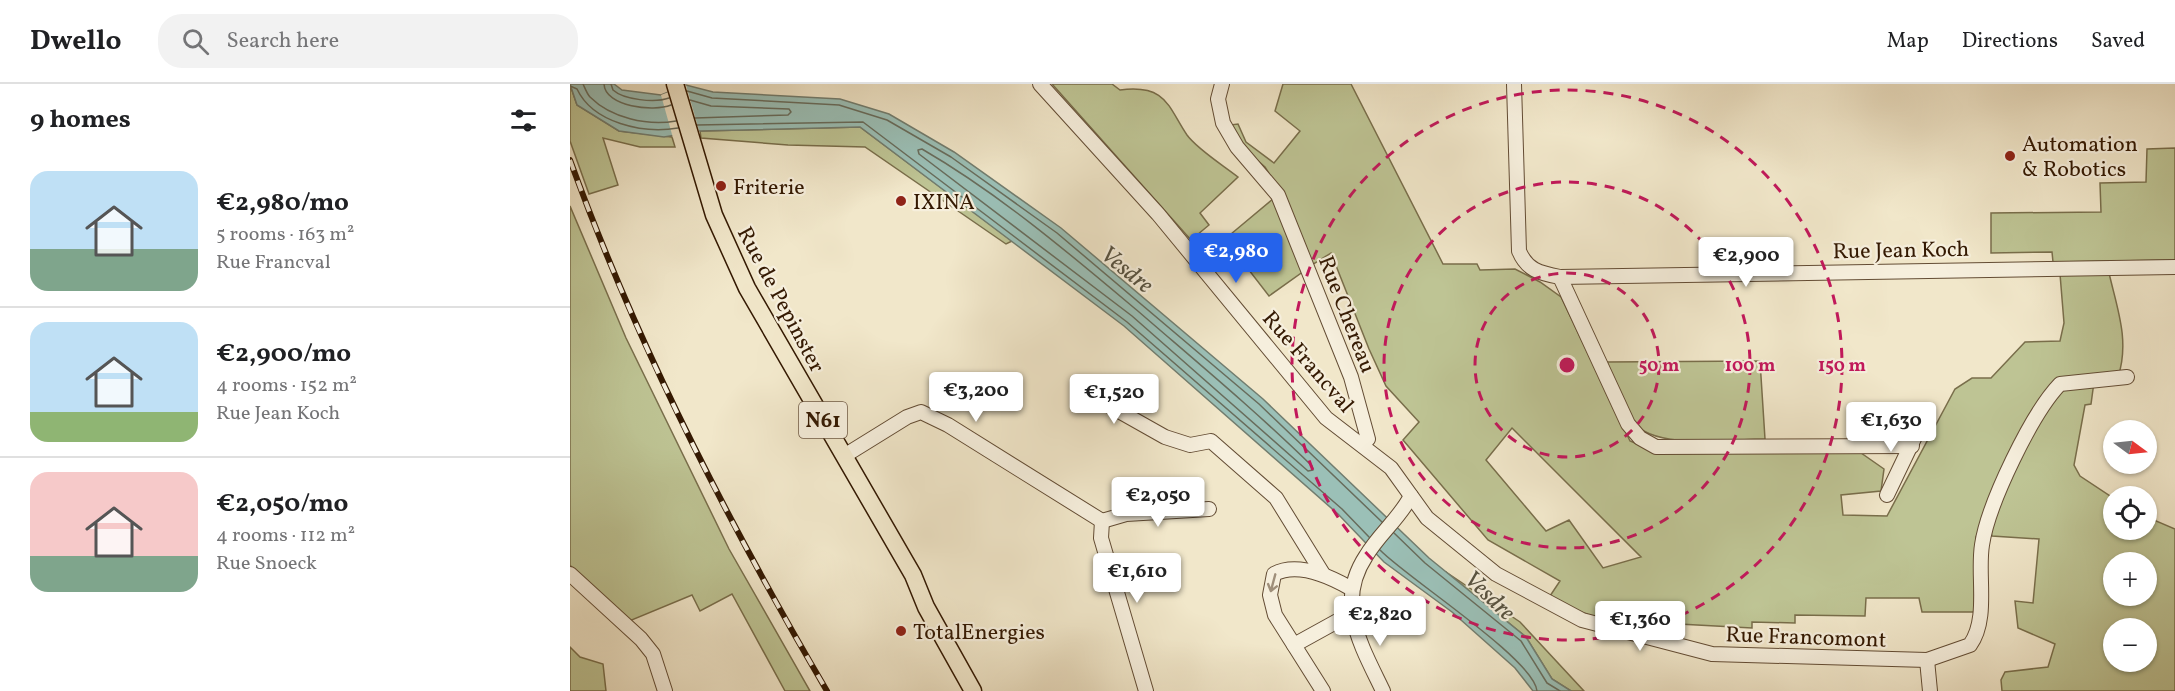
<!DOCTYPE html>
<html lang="en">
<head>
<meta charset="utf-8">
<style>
  body { margin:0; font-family:Vollkorn,serif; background:#f2f2f2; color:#202124; height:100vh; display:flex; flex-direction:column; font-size:22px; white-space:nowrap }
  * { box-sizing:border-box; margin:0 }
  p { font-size:20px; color:#757577 }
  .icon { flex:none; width:33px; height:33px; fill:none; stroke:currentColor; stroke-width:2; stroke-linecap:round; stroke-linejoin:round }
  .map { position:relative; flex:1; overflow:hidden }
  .details { display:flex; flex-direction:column; background:#fff; width:570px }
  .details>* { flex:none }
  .needle { width:39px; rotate:105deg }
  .fabs { position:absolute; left:1533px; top:336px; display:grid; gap:12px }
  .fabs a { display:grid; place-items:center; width:54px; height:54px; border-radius:50%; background:#fff; box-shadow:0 2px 4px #0004; font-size:30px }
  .price { position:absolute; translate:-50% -51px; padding:0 14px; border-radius:6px; background:#fff; color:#222; font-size:20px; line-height:39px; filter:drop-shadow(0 2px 3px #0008) }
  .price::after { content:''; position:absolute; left:50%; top:36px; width:18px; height:14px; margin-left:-9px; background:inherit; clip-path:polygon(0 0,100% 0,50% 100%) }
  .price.current { background:#2563eb; color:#fff }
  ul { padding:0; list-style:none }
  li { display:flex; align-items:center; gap:18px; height:150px; padding:0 30px }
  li+li { border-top:2px solid #e0e0e0 }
  li span { display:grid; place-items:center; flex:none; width:168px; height:120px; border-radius:18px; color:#555 }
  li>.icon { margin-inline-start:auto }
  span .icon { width:72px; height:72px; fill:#fffc; stroke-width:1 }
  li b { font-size:26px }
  h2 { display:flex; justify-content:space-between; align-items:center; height:72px; padding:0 30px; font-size:26px }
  header { display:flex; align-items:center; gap:36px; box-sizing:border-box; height:84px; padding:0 30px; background:#fff; border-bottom:2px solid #e0e0e0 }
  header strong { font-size:28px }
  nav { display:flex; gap:33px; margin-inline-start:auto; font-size:21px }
  .search { width:420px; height:54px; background:#f2f2f2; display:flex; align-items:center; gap:15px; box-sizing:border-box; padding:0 21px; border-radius:24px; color:#757577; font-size:22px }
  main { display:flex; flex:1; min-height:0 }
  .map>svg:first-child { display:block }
  .green { fill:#bec494; stroke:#796e4b; stroke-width:1.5; fill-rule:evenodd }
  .water { fill:#9bc0b7; stroke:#727d6f; stroke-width:1.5 }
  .pier { fill:#f1e7ca }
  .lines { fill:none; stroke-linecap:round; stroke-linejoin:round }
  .shore { stroke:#686c5c; stroke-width:1.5 }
  .minor-casing { stroke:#634c34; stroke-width:16 }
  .major-casing { stroke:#341902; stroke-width:19 }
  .minor { stroke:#f6efdd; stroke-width:14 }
  .major { stroke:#f1e7ca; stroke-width:16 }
  .rail-casing { stroke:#341902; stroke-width:6 }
  .rail { stroke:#f6efdd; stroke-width:4; stroke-dasharray:11; stroke-linecap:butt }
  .oneway { stroke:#9f8f7a }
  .ring { fill:none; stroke:#c2185b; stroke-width:3; stroke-dasharray:10 8 }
  .poi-dot { fill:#8f2418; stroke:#f6efdd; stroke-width:2 }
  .labels { text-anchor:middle; stroke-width:4.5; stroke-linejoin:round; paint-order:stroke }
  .shield { fill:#f6efdd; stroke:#6e5944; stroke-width:1.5 }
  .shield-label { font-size:21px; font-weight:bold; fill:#341902 }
  .poi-label { font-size:22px; fill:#341902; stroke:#f6efdd; text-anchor:start }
  .street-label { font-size:22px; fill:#341902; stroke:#f6efdd }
  .water-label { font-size:24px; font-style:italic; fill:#585341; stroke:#f6efdd }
  .centre { fill:#c2185b; stroke:#f6efdd; stroke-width:3 }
  .ring-label { font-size:18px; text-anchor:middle; font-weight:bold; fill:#c2185b; stroke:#f6efdd; stroke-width:4.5; stroke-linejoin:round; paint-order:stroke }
</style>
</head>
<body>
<header>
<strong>Dwello</strong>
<div class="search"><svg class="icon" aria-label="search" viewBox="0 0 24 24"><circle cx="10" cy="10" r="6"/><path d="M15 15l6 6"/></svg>Search here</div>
<nav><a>Map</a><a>Directions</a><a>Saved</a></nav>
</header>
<main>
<section class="details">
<h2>9 homes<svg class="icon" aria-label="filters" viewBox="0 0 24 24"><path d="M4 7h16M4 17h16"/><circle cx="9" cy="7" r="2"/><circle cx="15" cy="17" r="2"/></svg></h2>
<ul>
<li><span style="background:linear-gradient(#bfe0f5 65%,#7fa58c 0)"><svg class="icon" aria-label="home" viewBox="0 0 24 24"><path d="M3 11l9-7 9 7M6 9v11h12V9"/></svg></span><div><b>€2,980/mo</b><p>5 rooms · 163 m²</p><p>Rue Francval</p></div></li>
<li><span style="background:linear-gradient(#bfe0f5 75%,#8fb573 0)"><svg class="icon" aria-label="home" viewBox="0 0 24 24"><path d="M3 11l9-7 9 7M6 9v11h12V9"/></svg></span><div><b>€2,900/mo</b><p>4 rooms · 152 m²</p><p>Rue Jean Koch</p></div></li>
<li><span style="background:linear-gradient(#f6c9c9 70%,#7fa58c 0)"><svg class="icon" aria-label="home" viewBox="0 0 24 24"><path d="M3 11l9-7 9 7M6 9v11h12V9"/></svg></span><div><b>€2,050/mo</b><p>4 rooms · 112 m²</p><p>Rue Snoeck</p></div></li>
</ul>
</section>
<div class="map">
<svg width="1605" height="607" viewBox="0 0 1605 607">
  <rect width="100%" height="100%" fill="#f1e7ca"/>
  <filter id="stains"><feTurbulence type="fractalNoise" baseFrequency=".00333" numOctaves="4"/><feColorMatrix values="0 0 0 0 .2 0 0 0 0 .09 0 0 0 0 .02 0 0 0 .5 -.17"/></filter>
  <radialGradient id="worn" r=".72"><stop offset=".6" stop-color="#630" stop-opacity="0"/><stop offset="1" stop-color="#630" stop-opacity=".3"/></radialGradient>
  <g class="green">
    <path d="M482,0H542L550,6C597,0 598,23 617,51C627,65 654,82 668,93L630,129L639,141L621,156Z"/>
    <path d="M713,0H781L873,180H907L910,186L945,185L970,198L991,213L1060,357L1088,369H1291L1314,385L1311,407L1271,411L1273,431L1317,432L1385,305L1402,294H1421L1455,258L1490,257L1494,239L1490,190L1539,189C1547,224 1560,257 1548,293L1494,294L1406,453L1404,528H1352L1349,514H1296L1295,532L1225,531V539L1182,538V544L1109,540L1110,532L1066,518L1057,546L978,515L990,497L918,456L833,356L849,338L816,302L799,265L761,169L742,181L718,120L695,83L671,62L660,41L668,40L676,58L704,79L730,47L705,27ZM942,344L1071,473L1033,484L999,436L976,447L916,376Z"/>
    <path d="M0,1L7,21L49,47L102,53L105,63H70L33,54L48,101L19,110L0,57Z"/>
    <path d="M290,43L442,157L436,160L295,63L218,61L131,54L130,47Z"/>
    <path d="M1605,64V176L1483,178L1482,168L1421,169V129L1531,128L1530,99L1576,98L1577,65Z"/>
    <path d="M704,114L734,187L699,212L655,155Z"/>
    <path d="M0,122L56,254L159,465L240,607H215L162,510L130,527L122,511L57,538L14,500L0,481Z"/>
    <path d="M1190,277L1195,355C1161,355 1084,367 1062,337C1051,321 1044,297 1036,278Z"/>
    <path d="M1524,298L1521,320L1515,321L1504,381L1510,392L1543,414L1544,446H1576L1577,433L1605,445V607H1432L1431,596L1435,588L1478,583L1485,560L1448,544L1445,517L1463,519L1469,455L1422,452L1418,439L1461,345L1491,302ZM1544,478H1576V512H1544ZM1544,544H1576V578H1544Z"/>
    <path d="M876,488L950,538L1014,607H1001L982,595L956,553Z"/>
    <path d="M0,563L10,573L33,580L36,607H0Z"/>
  </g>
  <path class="water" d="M0,0H44L52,6L91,11L116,1L143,8L270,15L319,30L384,68L491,144L693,315L859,474L956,553L982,595L1001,607H963L945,584L882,528L814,478L768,430L554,242L290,43L130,47L94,53L49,47L7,21Z"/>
  <path class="pier" d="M116,1L130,50L103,54L91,11Z"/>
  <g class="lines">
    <g class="shore">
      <path d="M13,0C15,4 17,10 20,13C41,34 77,42 106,37"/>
      <path d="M34,0C35,23 84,28 101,21"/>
      <path d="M41,0L43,6C54,16 85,19 99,14"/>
      <path d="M0,2L7,5C23,39 73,50 108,44"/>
      <path d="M117,7L142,14L269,21L317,36L381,73L487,149L689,320L812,438"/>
      <path d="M120,16L141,22L219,25L221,28L218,31L125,34"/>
      <path d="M127,41L293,38L557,238L772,425L799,453"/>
      <path d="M352,65C431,111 500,170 569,228C628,279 687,328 742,382L743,386L738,387L562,232L349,70L348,66Z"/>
      <path d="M824,449L855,479L951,557L977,599L990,607"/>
      <path d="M810,466C837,494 964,575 967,607"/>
    </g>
    <defs>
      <g id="minor">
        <path d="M470,0L588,130L756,334L821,384L857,434L926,490L1012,536L1142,570L1357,576L1400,561C1419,535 1407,491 1412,461C1418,420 1462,329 1490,300L1557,293"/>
        <path d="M652,0L648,15L653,39L667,63L708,111L781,293L798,355"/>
        <path d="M944,0L949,167C957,186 969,189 990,193L1605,183"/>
        <path d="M990,193L1058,340L1070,354L1086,363L1342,362"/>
        <path d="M508,304L595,353L620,361L641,357L706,414L753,490"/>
        <path d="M274,372L337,333L351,328L378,341L532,437"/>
        <path d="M1317,411L1351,340"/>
        <path d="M532,437L531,454L576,607"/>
        <path d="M532,437L556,430L639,425"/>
        <path d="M0,490L71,555L83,570L95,607"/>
        <path d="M724,561L782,529"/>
        <path d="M1357,576L1360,607"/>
        <path d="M753,607L705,531L700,511L704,490C727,478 759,492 780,504"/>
        <path d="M813,607C791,561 765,519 796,472C809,450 829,435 841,412"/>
      </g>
      <path id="major" d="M105,0L144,131L177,204L343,491L356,523L403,607"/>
    </defs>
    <use href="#minor" class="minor-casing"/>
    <use href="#major" class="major-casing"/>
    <use href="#minor" class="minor"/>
    <use href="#major" class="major"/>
    <defs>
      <path id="rail" d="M0,76C67,261 157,437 257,607"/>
    </defs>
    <use href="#rail" class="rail-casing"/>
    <use href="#rail" class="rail"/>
  </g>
  <defs><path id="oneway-shaft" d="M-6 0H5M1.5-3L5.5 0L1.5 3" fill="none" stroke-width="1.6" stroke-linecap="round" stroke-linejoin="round" transform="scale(1.5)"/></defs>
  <use class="oneway" href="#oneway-shaft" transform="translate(703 499) rotate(105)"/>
  <g class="ring">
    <circle cx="997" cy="281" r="92"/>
    <circle cx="997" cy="281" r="183"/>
    <circle cx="997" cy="281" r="275"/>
  </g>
  <g class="poi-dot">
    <circle cx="1440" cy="72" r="6"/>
    <circle cx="151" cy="102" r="6"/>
    <circle cx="331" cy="117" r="6"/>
    <circle cx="331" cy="547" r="6"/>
  </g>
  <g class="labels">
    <rect class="shield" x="229" y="318" width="48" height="36" rx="4.5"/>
    <g class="shield-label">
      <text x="253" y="343">N61</text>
    </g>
    <g class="poi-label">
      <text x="1452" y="67">Automation<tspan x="1452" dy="25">&amp; Robotics</tspan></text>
      <text x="163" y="110">Friterie</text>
      <text x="343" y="125">IXINA</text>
      <text x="343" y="555">TotalEnergies</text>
    </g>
    <g class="street-label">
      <text transform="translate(1331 165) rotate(-1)" y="8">Rue Jean Koch</text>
      <text transform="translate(212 215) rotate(62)" y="8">Rue de Pepinster</text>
      <text transform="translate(778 230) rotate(69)" y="8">Rue Chereau</text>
      <text transform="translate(739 277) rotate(49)" y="8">Rue Francval</text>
      <text transform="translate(1236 552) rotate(2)" y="8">Rue Francomont</text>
    </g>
    <g class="water-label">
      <text transform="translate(557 185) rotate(39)" y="8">Vesdre</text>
      <text transform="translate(920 511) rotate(44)" y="8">Vesdre</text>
    </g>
  </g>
  <circle cx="997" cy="281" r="9" class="centre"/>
  <g class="ring-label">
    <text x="1089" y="287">50 m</text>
    <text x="1180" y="287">100 m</text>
    <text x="1272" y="287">150 m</text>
  </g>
  <rect width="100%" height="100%" filter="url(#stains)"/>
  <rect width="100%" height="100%" fill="url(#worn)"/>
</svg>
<div class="fabs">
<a><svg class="needle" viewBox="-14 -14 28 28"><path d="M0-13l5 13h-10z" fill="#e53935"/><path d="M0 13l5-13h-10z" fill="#757577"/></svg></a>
<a><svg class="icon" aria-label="locate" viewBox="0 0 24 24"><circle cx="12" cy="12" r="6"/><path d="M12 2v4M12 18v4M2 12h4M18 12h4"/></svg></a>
<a>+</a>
<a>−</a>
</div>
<b class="price current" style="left:666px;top:200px">€2,980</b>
<b class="price" style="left:1176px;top:204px">€2,900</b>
<b class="price" style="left:406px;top:339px">€3,200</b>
<b class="price" style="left:544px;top:341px">€1,520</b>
<b class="price" style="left:1321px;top:369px">€1,630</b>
<b class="price" style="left:588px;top:444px">€2,050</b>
<b class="price" style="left:567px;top:520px">€1,610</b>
<b class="price" style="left:810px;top:563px">€2,820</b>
<b class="price" style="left:1070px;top:568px">€1,360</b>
</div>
</main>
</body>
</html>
